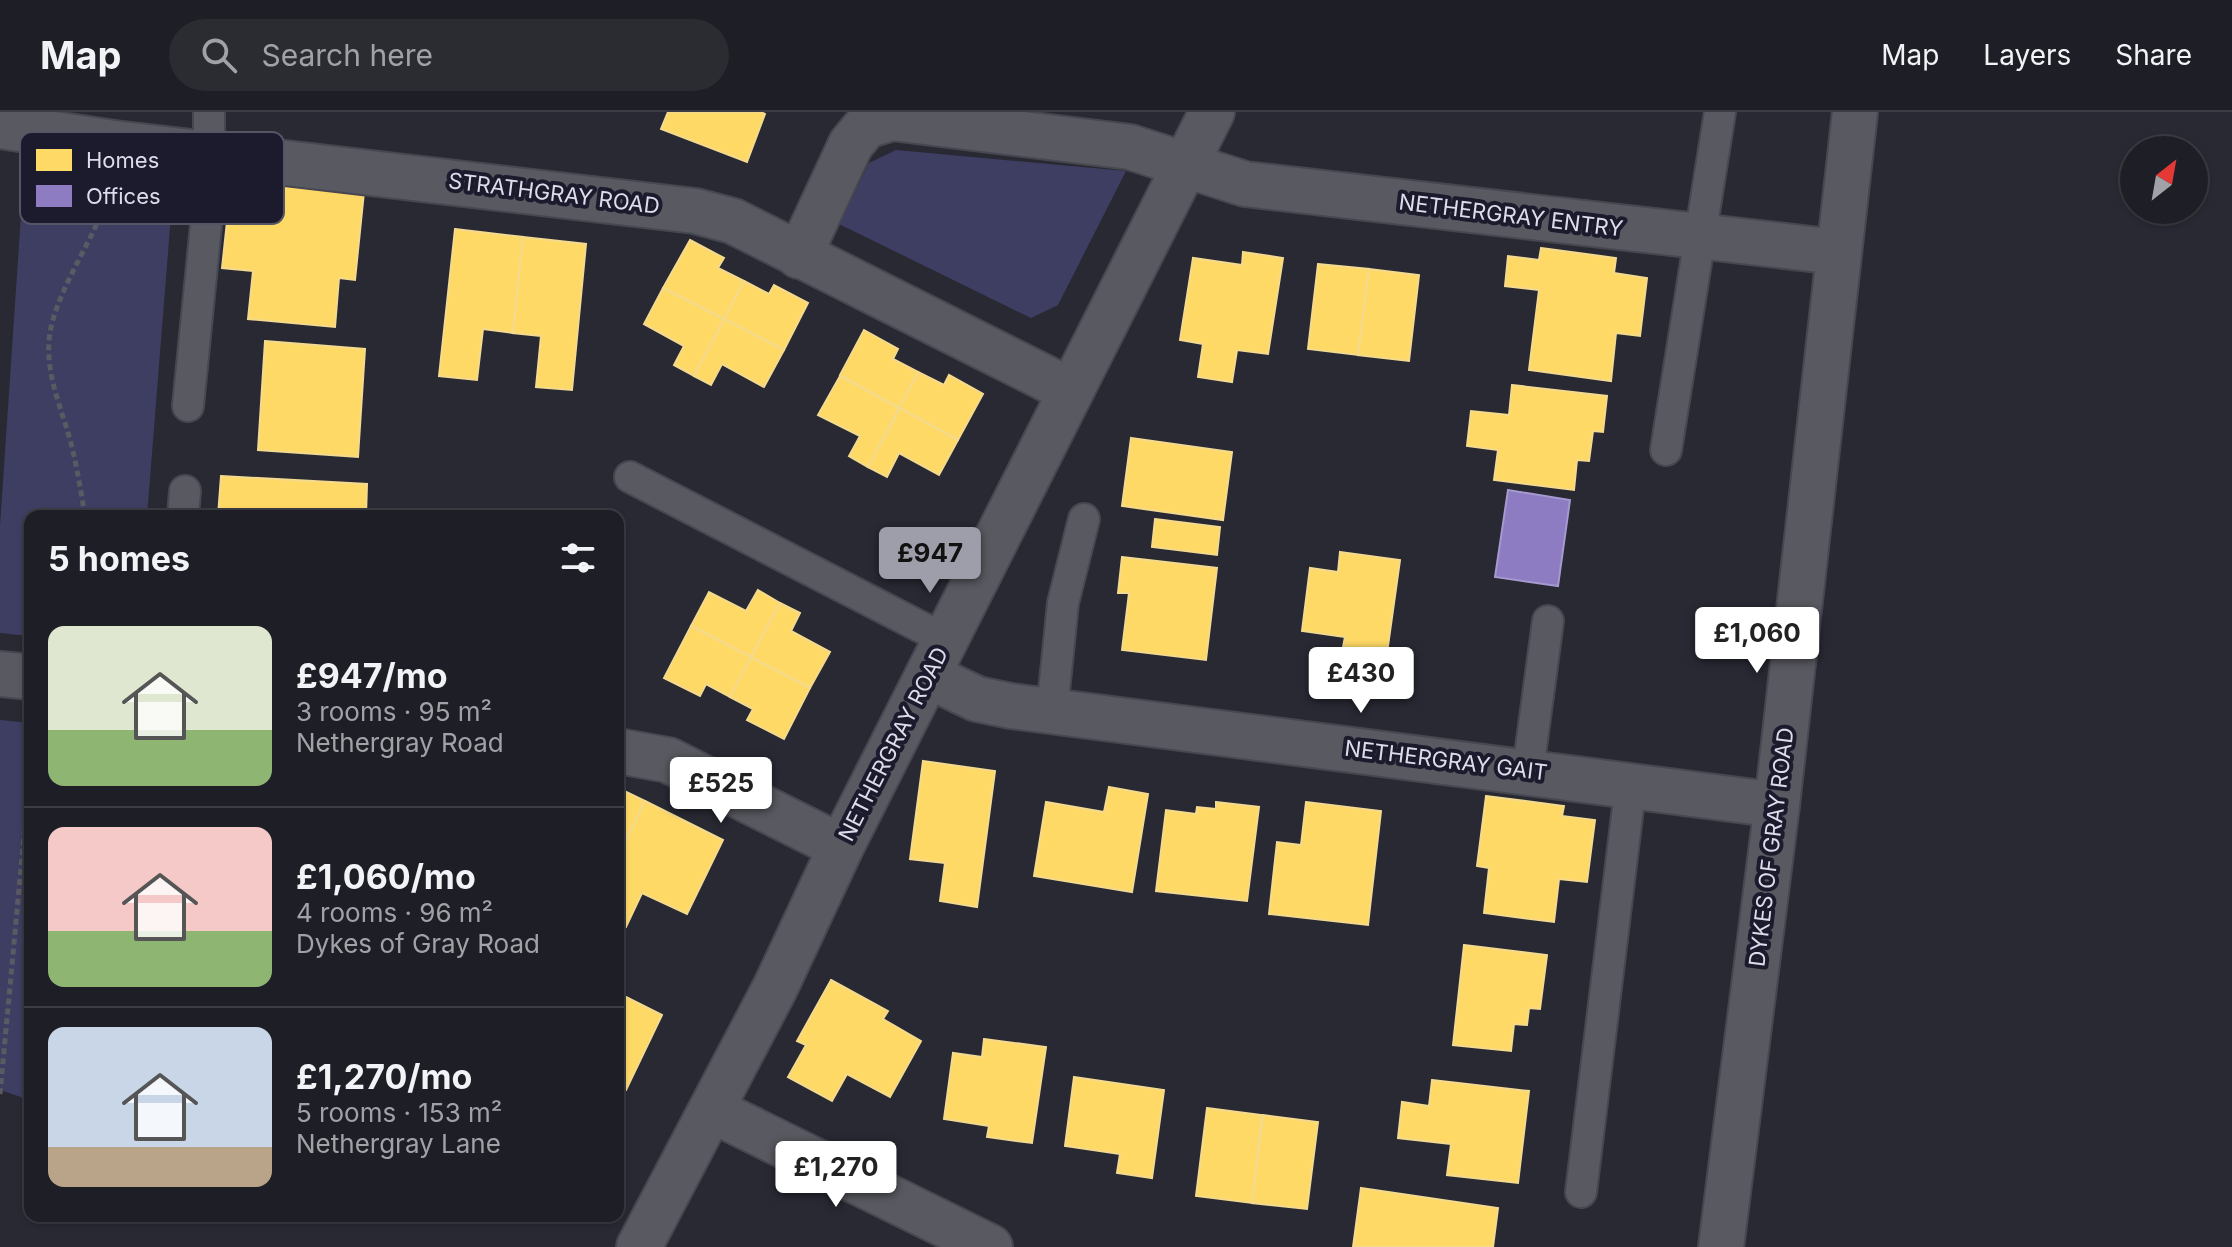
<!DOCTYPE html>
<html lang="en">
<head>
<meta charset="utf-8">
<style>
  body { margin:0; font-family:Inter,sans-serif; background:#2b2c32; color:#f1f3f6; height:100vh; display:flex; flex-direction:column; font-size:30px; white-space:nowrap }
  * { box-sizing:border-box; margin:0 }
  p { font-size:26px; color:#a1a2a7 }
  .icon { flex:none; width:44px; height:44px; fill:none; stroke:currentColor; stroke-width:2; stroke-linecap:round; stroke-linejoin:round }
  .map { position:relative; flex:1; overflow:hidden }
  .details { position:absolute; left:24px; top:398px; width:600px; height:712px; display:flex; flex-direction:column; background:#1e1f26; border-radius:16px; box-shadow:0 2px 6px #0004,0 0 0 2px #3c3d43 }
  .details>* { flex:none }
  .needle { width:52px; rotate:31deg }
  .fabs { position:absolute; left:2120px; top:24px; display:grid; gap:16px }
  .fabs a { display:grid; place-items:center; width:88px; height:88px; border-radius:50%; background:#1e1f26; box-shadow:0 2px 6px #0004,0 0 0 2px #3c3d43; font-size:40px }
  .price { position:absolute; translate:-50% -68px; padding:0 18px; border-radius:8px; background:#fff; color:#222; font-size:26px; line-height:52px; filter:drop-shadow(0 2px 4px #0008) }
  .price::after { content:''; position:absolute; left:50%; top:48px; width:24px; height:18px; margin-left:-12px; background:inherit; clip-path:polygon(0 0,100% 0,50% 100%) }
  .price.current { background:#9d9eaa; color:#111 }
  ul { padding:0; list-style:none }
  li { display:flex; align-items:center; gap:24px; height:200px; padding:0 24px }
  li+li { border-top:2px solid #3c3d43 }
  li span { display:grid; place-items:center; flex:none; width:224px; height:160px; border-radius:16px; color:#555 }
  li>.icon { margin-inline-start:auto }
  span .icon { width:96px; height:96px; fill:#fffc; stroke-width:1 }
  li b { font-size:34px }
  h2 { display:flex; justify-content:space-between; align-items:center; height:96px; padding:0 24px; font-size:34px }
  header { display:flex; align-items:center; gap:48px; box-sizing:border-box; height:112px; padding:0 40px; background:#1e1f26; border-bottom:2px solid #3c3d43 }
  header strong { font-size:38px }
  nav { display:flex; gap:44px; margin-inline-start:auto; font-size:28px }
  .search { width:560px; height:72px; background:#2b2c32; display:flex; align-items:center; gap:20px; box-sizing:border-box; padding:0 28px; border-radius:44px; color:#a1a2a7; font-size:30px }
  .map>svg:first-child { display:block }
  .green { fill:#3e3e63 }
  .homes { fill:#ffd966; stroke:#f4da8e; stroke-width:2 }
  .offices { fill:#8e7cc3; stroke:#a599cf; stroke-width:2 }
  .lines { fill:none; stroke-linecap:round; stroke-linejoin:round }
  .service-casing { stroke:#464750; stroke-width:34 }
  .minor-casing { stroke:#464750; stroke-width:48 }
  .tertiary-casing { stroke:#464750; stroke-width:48 }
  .path { stroke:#595a62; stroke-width:5; stroke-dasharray:6 4; stroke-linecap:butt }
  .service { stroke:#595a61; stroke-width:30 }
  .minor { stroke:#595a61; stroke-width:44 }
  .tertiary { stroke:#595a61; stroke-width:44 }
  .labels { text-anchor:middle; stroke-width:8; stroke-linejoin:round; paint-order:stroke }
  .street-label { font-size:22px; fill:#dcddea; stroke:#1b1b2d }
  .key { fill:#1b1b2d; stroke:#556; stroke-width:2 }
  .key-label { font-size:22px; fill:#dcddea }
</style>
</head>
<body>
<header>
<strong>Map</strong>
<div class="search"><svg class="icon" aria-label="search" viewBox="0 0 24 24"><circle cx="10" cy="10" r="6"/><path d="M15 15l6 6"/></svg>Search here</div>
<nav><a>Map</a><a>Layers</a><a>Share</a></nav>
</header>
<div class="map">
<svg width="2232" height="1135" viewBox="0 0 2232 1135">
  <rect width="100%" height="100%" fill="#282933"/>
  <g class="green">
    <path d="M896,38L1126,59L1058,193L1031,206L839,112L869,51Z"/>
    <path d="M24,59L173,78L147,404H30V524L0,521V414Z"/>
    <path d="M0,608L30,611V988L0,978Z"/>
  </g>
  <g class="homes">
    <path d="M668,0H761L765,2L747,50L661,17Z"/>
    <path d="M269,71L364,80L355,168L339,166L335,215L248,207L253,159L222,156L229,91L267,95Z"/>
    <path d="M455,117L523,125L513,221L483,217L477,268L439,264Z"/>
    <path d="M523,125L586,132L572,278L536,275L541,224L513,221Z"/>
    <path d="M690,128L724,146L718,156L744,169L724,207L663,176Z"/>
    <path d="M1541,136L1616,146L1614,161L1647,166L1640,224L1616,221L1611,269L1529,258L1539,178L1505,174L1508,144L1539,148Z"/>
    <path d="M1243,140L1283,146L1268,242L1237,238L1232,270L1198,265L1203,232L1180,228L1193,146L1242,153Z"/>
    <path d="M1318,152L1369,157L1358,243L1308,237Z"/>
    <path d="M1369,157L1419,163L1409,249L1358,243Z"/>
    <path d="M744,169L769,182L774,173L808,191L784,238L724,207Z"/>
    <path d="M663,176L724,207L694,264L674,253L684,234L644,212Z"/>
    <path d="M724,207L784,238L764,275L722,252L711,273L694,264Z"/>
    <path d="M864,218L898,237L893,247L918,260L899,296L840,263Z"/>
    <path d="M265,229L365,237L358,345L258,338Z"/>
    <path d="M918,260L944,273L949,263L983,282L958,328L899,296Z"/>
    <path d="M840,264L899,296L868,355L849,344L860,324L818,303Z"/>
    <path d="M1512,273L1607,284L1603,320L1593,319L1589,349L1577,348L1574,378L1494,368L1498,338L1467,334L1471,299L1509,303Z"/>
    <path d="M900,296L958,328L939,363L899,341L887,365L868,355Z"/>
    <path d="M1131,326L1232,340L1223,408L1122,394Z"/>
    <path d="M221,364L367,372L366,404H218Z"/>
    <path d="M1155,407L1220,415L1217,443L1152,435Z"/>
    <path d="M1340,440L1400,448L1387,541L1343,535L1345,525L1302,519L1310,456L1338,460Z"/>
    <path d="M1122,445L1217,456L1206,548L1122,538L1129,481H1118Z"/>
    <path d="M618,452L625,453L622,490L618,489Z"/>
    <path d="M758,478L780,491L751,545L691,514L709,480L746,499Z"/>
    <path d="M780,491L800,501L791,519L830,540L810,576L751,545Z"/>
    <path d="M691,514L751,545L730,585L706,572L700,584L664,566Z"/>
    <path d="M751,545L810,576L784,627L747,608L753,597L730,585Z"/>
    <path d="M923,649L995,659L977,795L940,789L945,751L910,747Z"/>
    <path d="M1109,675L1148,682L1132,780L1034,764L1046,690L1104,700Z"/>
    <path d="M618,676L645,689L618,746Z"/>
    <path d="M1486,684L1564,694L1562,704L1595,708L1587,770L1559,767L1554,810L1484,801L1489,756L1477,754Z"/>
    <path d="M645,689L723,728L687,802L642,781L626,815L618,811V745Z"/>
    <path d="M1216,690L1259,695L1247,789L1156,779L1166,698L1196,702L1197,695L1216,697Z"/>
    <path d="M1306,690L1381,699L1368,813L1269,802L1277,730L1301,733Z"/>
    <path d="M1464,833L1547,843L1540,897L1529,896L1527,913L1514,912L1511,939L1453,933Z"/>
    <path d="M831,868L888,899L883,907L921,929L890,985L847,962L832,989L788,965L806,933L797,929Z"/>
    <path d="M618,881L662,903L626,978L618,975Z"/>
    <path d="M984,927L1046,935L1032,1031L987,1025L989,1014L944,1007L953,941L982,945Z"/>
    <path d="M1074,965L1164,978L1152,1066L1117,1061L1120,1042L1065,1034Z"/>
    <path d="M1432,968L1529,979L1518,1071L1447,1063L1451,1032L1398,1026L1402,990L1429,994Z"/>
    <path d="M1207,996L1262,1003L1252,1091L1196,1084Z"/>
    <path d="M1263,1003L1318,1010L1307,1097L1252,1091Z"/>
    <path d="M1361,1076L1498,1096L1493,1135H1353Z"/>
  </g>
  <path class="offices" d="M1508,378L1570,388L1558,474L1495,465Z"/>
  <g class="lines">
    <defs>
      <g id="service">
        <path d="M188,294L209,83V0"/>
        <path d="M1666,338L1720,0"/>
        <path d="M630,365L946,528"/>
        <path d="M183,404L185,379"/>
        <path d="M1052,599L1063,491L1084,407"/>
        <path d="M1528,658L1548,509"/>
        <path d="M1581,1080L1631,671"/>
      </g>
      <g id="minor">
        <path d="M0,14L114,31L695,99L733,109L1069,278"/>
        <path d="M799,144L851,32L866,14L892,6L1130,35L1245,72L1837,140"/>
        <path d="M0,562L30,565"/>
        <path d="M929,564L977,587L1011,594L1777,693"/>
        <path d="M618,639L668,648L841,735"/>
        <path d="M712,998L990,1135"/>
        <path d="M639,1135L775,876L841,735L1212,0"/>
      </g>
      <path id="tertiary" d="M1721,1135L1777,693L1855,0"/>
    </defs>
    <use href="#service" class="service-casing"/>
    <use href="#minor" class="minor-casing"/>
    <use href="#tertiary" class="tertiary-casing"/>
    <g class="path">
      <path d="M85,404C81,380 77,355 71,331C60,291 41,253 52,211C65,164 95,126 109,81"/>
      <path d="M0,982L30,659"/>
    </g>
    <use href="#service" class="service"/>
    <use href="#minor" class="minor"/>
    <use href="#tertiary" class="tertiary"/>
  </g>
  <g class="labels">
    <g class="street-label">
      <text transform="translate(554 81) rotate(7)" y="8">STRATHGRAY ROAD</text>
      <text transform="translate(1511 103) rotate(7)" y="8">NETHERGRAY ENTRY</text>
      <text transform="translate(893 632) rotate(-63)" y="8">NETHERGRAY ROAD</text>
      <text transform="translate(1446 648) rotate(7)" y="8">NETHERGRAY GAIT</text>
      <text transform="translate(1771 735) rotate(-83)" y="8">DYKES OF GRAY ROAD</text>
    </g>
  </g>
  <rect x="20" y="20" width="264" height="92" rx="12" class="key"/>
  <rect x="36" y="37" width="36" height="22" fill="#ffd966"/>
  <rect x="36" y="73" width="36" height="22" fill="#8e7cc3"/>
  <g class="key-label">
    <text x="86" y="56">Homes</text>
    <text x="86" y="92">Offices</text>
  </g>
</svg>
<div class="fabs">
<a><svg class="needle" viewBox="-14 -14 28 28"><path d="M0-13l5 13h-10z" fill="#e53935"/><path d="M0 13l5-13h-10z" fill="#a1a2a7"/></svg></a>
</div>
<b class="price current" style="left:930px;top:483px">£947</b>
<b class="price" style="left:1757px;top:563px">£1,060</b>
<b class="price" style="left:1361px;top:603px">£430</b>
<b class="price" style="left:721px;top:713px">£525</b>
<b class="price" style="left:836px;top:1097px">£1,270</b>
<section class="details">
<h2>5 homes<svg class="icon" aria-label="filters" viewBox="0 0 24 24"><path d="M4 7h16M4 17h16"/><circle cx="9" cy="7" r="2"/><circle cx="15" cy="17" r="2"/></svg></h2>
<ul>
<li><span style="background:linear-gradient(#dfe7d0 65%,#8fb573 0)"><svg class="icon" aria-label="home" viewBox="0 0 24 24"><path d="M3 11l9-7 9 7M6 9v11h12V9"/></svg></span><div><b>£947/mo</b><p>3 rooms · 95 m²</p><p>Nethergray Road</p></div></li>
<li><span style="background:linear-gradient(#f6c9c9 65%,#8fb573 0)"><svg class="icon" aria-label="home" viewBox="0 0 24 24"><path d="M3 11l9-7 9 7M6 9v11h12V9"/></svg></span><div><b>£1,060/mo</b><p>4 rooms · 96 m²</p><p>Dykes of Gray Road</p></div></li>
<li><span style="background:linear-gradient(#c9d6e8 75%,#b9a48a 0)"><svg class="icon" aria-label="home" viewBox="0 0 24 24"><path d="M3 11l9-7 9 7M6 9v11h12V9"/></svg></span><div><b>£1,270/mo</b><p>5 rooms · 153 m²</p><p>Nethergray Lane</p></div></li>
</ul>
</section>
</div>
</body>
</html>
